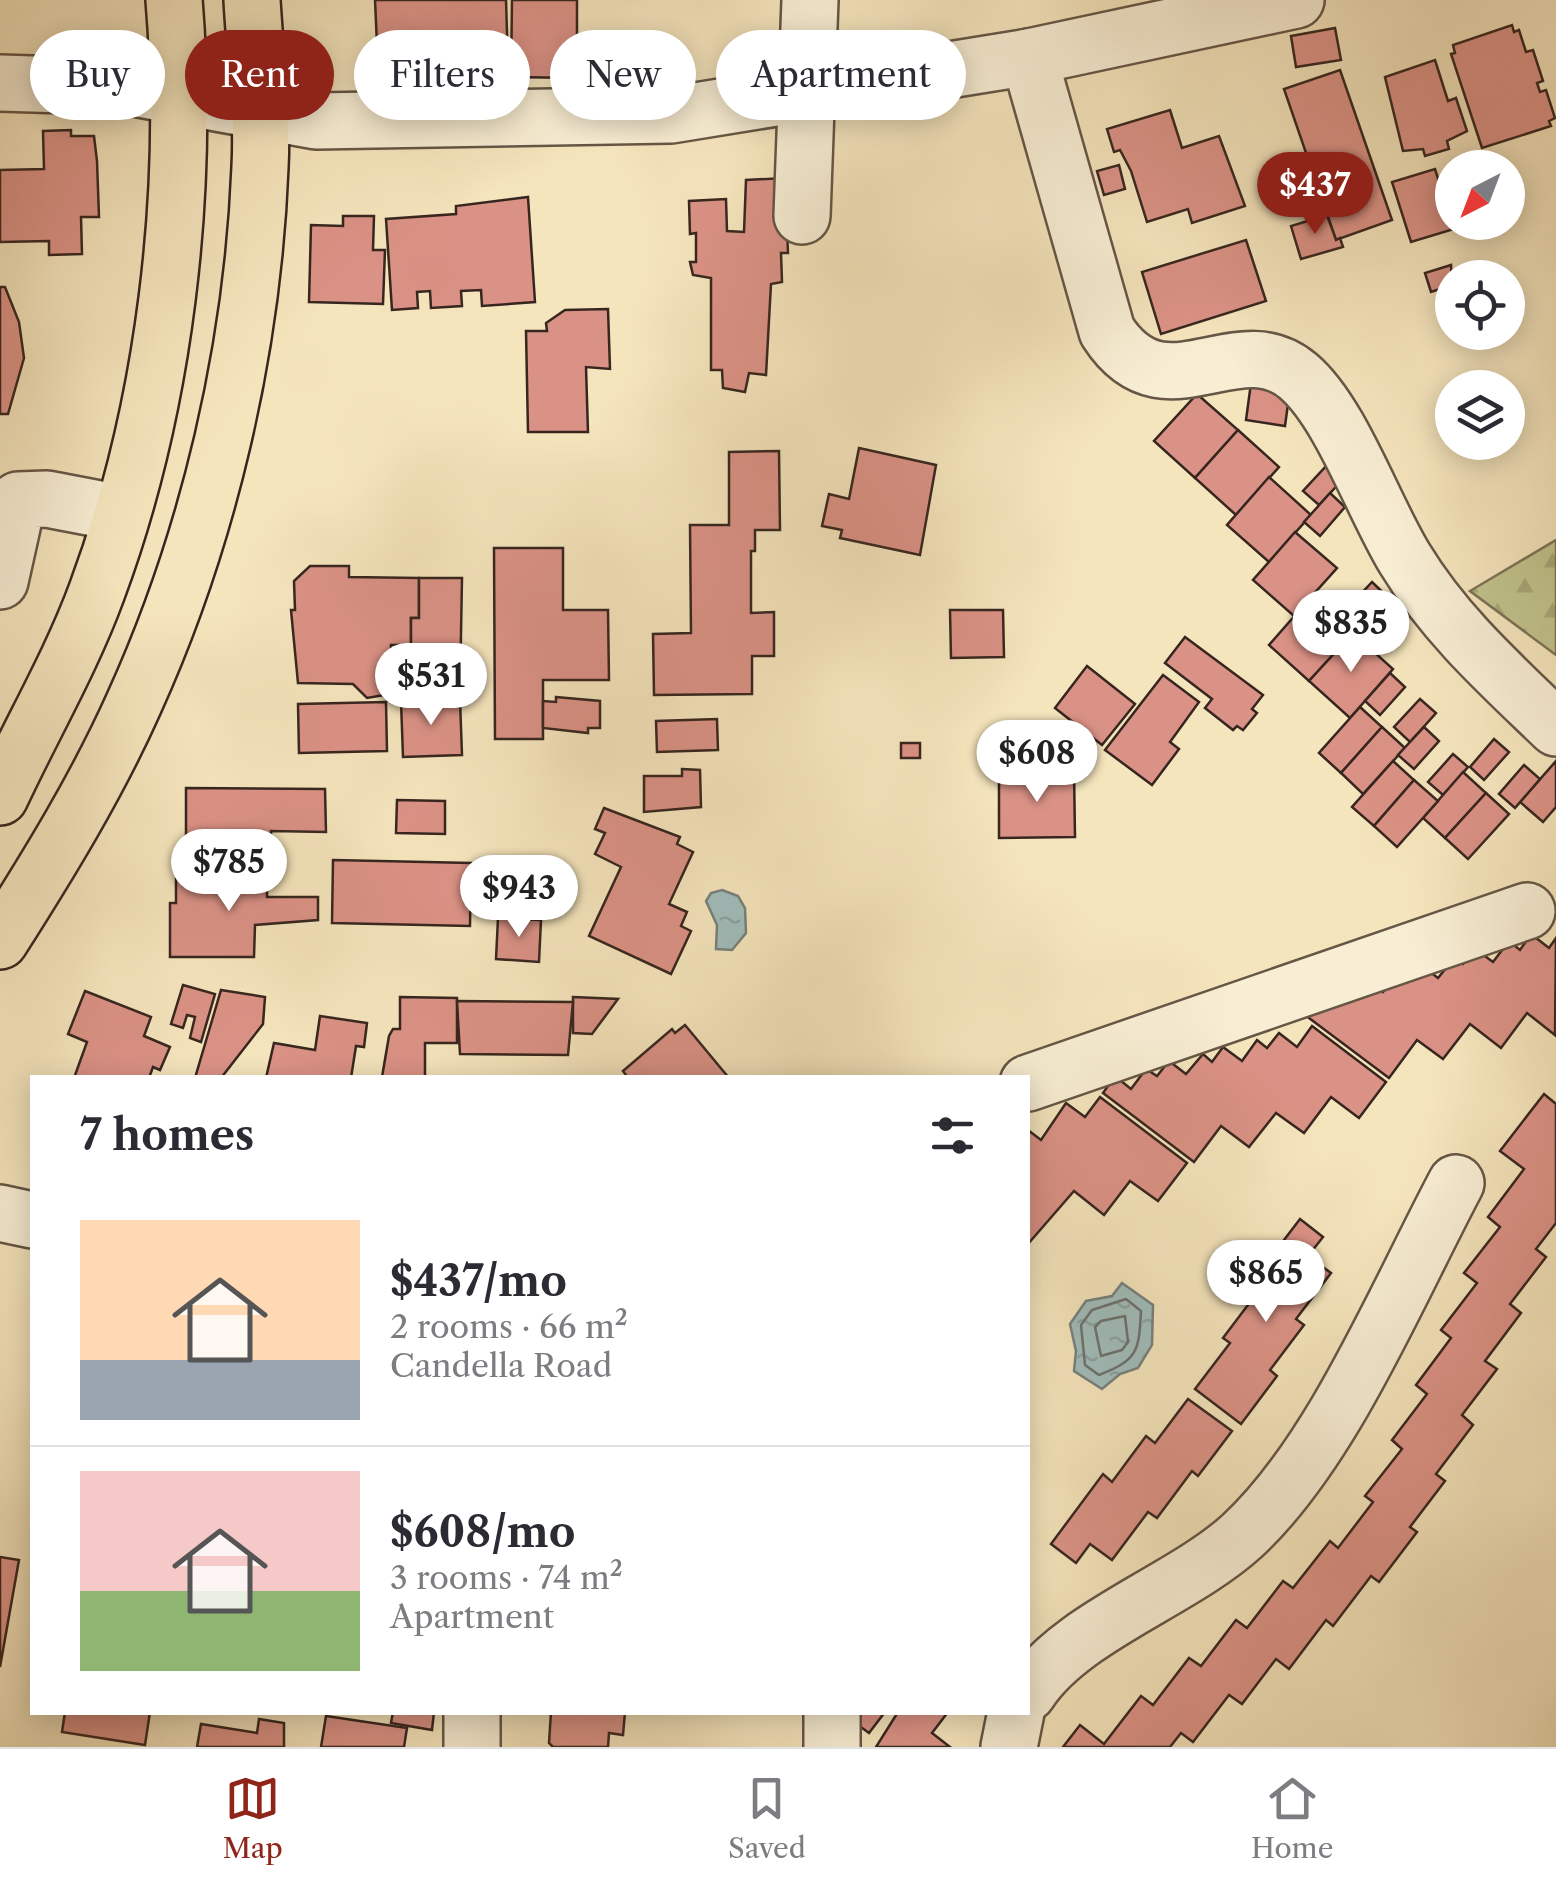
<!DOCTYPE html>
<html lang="en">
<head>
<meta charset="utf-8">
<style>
  body { margin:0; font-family:"Libre Caslon Text",serif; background:#f2f2f3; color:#2b2b33; height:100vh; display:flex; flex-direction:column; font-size:38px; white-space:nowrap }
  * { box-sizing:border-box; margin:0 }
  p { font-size:32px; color:#7c7c81 }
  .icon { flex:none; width:55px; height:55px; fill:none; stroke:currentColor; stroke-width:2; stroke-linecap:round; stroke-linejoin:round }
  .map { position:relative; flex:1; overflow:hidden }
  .details { position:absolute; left:30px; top:1075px; width:1000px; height:640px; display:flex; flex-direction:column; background:#fff; border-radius:0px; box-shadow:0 5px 25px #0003 }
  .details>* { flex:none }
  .hud { position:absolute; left:30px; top:30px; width:1000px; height:90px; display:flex; gap:20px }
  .needle { width:65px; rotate:222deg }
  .tools { position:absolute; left:1435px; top:150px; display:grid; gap:20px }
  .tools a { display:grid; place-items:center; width:90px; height:90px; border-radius:50%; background:#fff; box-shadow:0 5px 25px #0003; font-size:50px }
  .price { position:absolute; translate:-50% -85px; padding:0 22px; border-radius:35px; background:#fff; color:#222; font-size:32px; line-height:65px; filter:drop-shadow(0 2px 5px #0008) }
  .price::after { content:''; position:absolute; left:50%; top:60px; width:30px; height:22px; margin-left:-15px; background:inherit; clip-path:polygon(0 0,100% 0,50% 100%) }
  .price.selected { background:#8f2418; color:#fff }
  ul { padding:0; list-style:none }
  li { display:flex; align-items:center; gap:30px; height:250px; padding:0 50px }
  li+li { border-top:2px solid #e1e1e2 }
  li span { display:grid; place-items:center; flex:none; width:280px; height:200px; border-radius:0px; color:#555 }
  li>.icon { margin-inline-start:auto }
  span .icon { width:120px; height:120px; fill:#fffc; stroke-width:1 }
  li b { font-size:42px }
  h2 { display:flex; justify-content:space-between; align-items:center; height:120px; padding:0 50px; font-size:42px }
  .chip { padding:0 35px; border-radius:45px; background:#fff; box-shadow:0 5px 25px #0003; font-size:35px; line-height:90px }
  .chip.selected { background:#8f2418; color:#fff }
  .menu { display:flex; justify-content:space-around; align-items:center; height:140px; border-top:2px solid #e1e1e2; background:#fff; font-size:28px; color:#7c7c81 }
  .menu a { display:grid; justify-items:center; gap:5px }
  .menu .selected { color:#8f2418 }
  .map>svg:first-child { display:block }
  .forest { fill:url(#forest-firs); stroke:#7c7456; stroke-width:2.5 }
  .water { fill:url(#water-ripples); stroke:#76817d; stroke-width:2.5 }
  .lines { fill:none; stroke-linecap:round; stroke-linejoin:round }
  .shore { stroke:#6c726d; stroke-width:2.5 }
  .building { fill:#db9286; stroke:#37261f; stroke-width:2.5 }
  .minor-casing { stroke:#665646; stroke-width:60 }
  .major-casing { stroke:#37261f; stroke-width:60 }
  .minor { stroke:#f8eed4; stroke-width:55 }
  .major { stroke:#f5e5bd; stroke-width:55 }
</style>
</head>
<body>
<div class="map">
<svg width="1556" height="1747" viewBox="0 0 1556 1747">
  <defs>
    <pattern id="forest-firs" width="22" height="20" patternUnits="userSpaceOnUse" patternTransform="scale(2.5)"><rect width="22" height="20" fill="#c1c38d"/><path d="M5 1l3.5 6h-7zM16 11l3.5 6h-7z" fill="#a6a779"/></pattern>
    <pattern id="water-ripples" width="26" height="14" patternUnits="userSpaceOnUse" patternTransform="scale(2.5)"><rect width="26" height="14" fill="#a0bdbb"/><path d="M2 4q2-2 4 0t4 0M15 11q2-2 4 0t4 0" fill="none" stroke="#8aa2a0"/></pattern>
  </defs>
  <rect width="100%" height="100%" fill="#f5e5bd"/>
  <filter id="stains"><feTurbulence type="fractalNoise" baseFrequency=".002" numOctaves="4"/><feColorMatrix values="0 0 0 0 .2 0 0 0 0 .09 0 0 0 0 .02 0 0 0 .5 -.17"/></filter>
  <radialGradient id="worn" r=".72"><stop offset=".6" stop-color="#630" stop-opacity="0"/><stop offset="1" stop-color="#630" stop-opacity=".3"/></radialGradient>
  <path class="forest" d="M1556,540V655L1470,591Z"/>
  <g class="water">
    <path d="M722,890L738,896L745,908L746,933L732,950L716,949L717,925L706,901L711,893Z"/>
    <path d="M1122,1283L1153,1305L1152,1345L1138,1368L1120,1374L1102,1389L1074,1371L1076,1351L1070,1324L1086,1301L1112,1296Z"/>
  </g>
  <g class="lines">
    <g class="shore">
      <path d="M1126,1299L1141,1311C1139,1351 1138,1360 1099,1375L1085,1365L1081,1325L1092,1310Z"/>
      <path d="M1125,1316L1128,1342L1122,1350L1101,1356L1095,1327L1101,1321Z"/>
    </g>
  </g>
  <g class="building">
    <path d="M375,0H506L508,64L378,67Z"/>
    <path d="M512,0H577V78L511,77Z"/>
    <path d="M1512,25L1514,32L1519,30L1526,52L1533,50L1543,81L1537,83L1540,92L1546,90L1555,118L1549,121L1551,126L1482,148L1451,54L1455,53L1453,45Z"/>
    <path d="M1335,28L1341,60L1296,67L1291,36Z"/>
    <path d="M1435,60L1448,101L1456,98L1467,131L1447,141L1449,149L1425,156L1423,149L1403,151L1385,77Z"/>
    <path d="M1340,70L1392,220L1336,240L1284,89Z"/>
    <path d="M1170,110L1182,148L1219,136L1245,206L1192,223L1188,209L1147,222L1131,171L1120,150L1114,152L1107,129Z"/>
    <path d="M71,130V136H94L97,161L99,217H81L82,254L49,255V241L0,242V170L44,169L43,131Z"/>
    <path d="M1119,165L1125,189L1104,195L1097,171Z"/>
    <path d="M1435,169L1454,229L1411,242L1392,182Z"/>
    <path d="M785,178L788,253H781L782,282L771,284L766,375L749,373L745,392L723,388L722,370H711V278L693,275L690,262H696V233L690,234L689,201L726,199L727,231L744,232L746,180Z"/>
    <path d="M528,197L535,302L482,306L481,290L461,291L462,306L431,308L430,291L417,292L418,308L392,310L386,219L456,214V206Z"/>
    <path d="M1327,215L1336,240L1340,238L1343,247L1301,259L1291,226Z"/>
    <path d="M343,216H374L373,250H385L383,304L309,302L311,225L343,226Z"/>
    <path d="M1246,240L1266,301L1161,334L1142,272Z"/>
    <path d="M1451,265L1452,285L1431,292L1425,273Z"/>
    <path d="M0,287H5L19,322L24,358L8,414H0Z"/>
    <path d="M608,309L610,369L586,367L588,432H528L526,331H547L546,323L565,310Z"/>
    <path d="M1251,383L1290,389L1285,426L1246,420Z"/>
    <path d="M1197,394L1238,430L1195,478L1154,441Z"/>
    <path d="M1238,430L1279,467L1236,515L1195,478Z"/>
    <path d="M859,448L936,465L920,555L840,538L842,530L822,526L829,494L849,499Z"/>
    <path d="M779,451L780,530H755V551H751V613L774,612V656H752V694L654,695L653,634L691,633L690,525H729V452Z"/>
    <path d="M1329,463L1345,477L1319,505L1303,491Z"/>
    <path d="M1269,477L1311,515L1269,562L1227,525Z"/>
    <path d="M1330,493L1345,507L1320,536L1304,522Z"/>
    <path d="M1295,532L1337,568L1294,616L1253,580Z"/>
    <path d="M494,548H563V610H608L609,680H543V739H495Z"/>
    <path d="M310,566H349V577L419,578V618H411V645H391V686L384,695L367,698L353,684L298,683L291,610H295L294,581Z"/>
    <path d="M419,578H462L460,689H402V645H411V618H419Z"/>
    <path d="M1372,582L1402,611L1376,638L1346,610Z"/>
    <path d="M1312,596L1353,633L1309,681L1269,645Z"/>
    <path d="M950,610H1003L1004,657L951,658Z"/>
    <path d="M1353,633L1393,669L1350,718L1309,681Z"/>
    <path d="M1185,637L1263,695L1252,709L1257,713L1243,730L1237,726L1233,730L1205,708L1212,699L1165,663Z"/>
    <path d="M1087,666L1135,704L1102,745L1055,708Z"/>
    <path d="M1390,673L1405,687L1380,715L1365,701Z"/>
    <path d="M1163,675L1199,702L1170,742L1179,749L1152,785L1105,750Z"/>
    <path d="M556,697L600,701V728H588V733L543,728V701L556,702Z"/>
    <path d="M1420,699L1436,713L1410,742L1394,727Z"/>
    <path d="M460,700L462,755L403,757L401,701Z"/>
    <path d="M386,702L387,751L299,753L298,704Z"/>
    <path d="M1360,707L1382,727L1341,773L1319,753Z"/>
    <path d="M717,719L718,750L657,752L656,721Z"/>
    <path d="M1382,727L1405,748L1363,794L1341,773Z"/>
    <path d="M1424,727L1439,741L1414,769L1398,755Z"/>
    <path d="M1494,739L1509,752L1484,780L1470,767Z"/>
    <rect x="901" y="743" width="19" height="15"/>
    <path d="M1453,754L1468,767L1443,795L1428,782Z"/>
    <path d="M1393,761L1414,780L1374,826L1352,807Z"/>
    <path d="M1556,761V807L1543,822L1520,802Z"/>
    <path d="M1524,765L1540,779L1515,808L1499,794Z"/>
    <path d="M682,769L700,770L701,807L644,812V776H682Z"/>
    <path d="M1074,771L1075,837L999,838V773Z"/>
    <path d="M1463,772L1486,793L1445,838L1423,818Z"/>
    <path d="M1414,780L1438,801L1397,847L1374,826Z"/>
    <path d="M186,788L325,789L326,832L271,831V872H186Z"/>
    <path d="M1486,793L1509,814L1468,859L1445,838Z"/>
    <path d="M397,800L445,801V834L396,833Z"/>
    <path d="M604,808L680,837L677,844L693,852L669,904L687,912L681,926L691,931L671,974L589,936L621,867L595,854L605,833L595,829Z"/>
    <path d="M333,860L471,863L470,926L332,923Z"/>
    <path d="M211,872H267V897H318V920L255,925L254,957H170V903H176V879H211Z"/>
    <path d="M498,918L541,920L539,962L496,959Z"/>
    <path d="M1531,934L1549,948L1556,938L1555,1035L1527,1013L1501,1048L1470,1024L1443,1059L1417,1040L1389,1078L1297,1009L1366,978L1383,992L1400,971L1421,965L1438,978L1455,957L1463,964L1474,948L1493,962L1509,941L1520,950Z"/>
    <path d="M183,985L215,994L201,1042L190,1038L195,1017L187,1015L183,1028L171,1024Z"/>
    <path d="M221,990L265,997L263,1024L221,1078H195Z"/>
    <path d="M85,991L151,1017L144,1036L170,1047L160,1070L153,1067L149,1078H74L87,1042L68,1034Z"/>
    <path d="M400,997L457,998V1043H425V1078H374L382,1077L389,1036L393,1029H400Z"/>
    <path d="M573,997L618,999L592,1034L573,1033Z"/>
    <path d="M457,1001L573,1002L568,1055L460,1054Z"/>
    <path d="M320,1016L367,1023L364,1047L356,1046L351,1078H266L274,1043L315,1050Z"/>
    <path d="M685,1025L729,1078H628L623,1071L672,1029L675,1033Z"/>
    <path d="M1312,1026L1386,1082L1359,1118L1331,1097L1304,1133L1276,1113L1249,1147L1221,1126L1194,1162L1103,1093L1115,1076L1131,1089L1146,1069L1157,1076L1169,1061L1186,1074L1203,1054L1212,1062L1223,1047L1242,1061L1257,1040L1267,1048L1279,1033L1297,1047Z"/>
    <path d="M1544,1094L1556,1104V1223L1536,1249L1546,1257L1510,1304L1521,1313L1485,1361L1497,1369L1462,1415L1473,1425L1436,1474L1445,1481L1410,1527L1417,1532L1379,1582L1371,1576L1333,1626L1326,1620L1289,1669L1276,1659L1242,1704L1229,1695L1193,1742L1181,1733L1170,1747H1063L1080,1725L1104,1744L1141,1696L1153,1705L1189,1658L1201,1666L1236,1620L1247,1628L1283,1581L1293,1588L1330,1541L1338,1548L1373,1502L1365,1496L1402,1449L1392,1440L1427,1394L1416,1385L1451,1338L1441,1330L1477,1283L1464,1273L1500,1227L1488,1217L1524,1169L1500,1151Z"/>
    <path d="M1100,1097L1187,1163L1158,1201L1130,1181L1104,1215L1074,1191L1028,1244V1130L1041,1140L1066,1103L1085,1117Z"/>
    <path d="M1300,1219L1323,1237L1308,1256L1331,1273L1296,1319L1304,1325L1270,1370L1277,1376L1241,1424L1195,1389L1230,1343L1223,1338L1257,1293L1249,1286Z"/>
    <path d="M1188,1399L1232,1431L1198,1476L1192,1471L1157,1518L1148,1512L1112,1560L1090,1544L1076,1563L1051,1544L1103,1474L1112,1482L1146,1436L1155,1443Z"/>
    <path d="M0,1557L19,1560L0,1667Z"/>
    <path d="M65,1712H150L145,1745L62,1732Z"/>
    <path d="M393,1712H434L432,1730L391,1723Z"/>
    <path d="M551,1712H625L623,1735L609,1733L608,1747H553L549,1743Z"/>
    <path d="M860,1712H885L869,1733L854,1722Z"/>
    <path d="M898,1712H948L932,1733L950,1747H876Z"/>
    <path d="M326,1716L407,1728L404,1747H321Z"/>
    <path d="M259,1719L284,1723V1747H197L201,1724L257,1733Z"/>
  </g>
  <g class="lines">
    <defs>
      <g id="minor">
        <path d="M1029,57L1107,331C1164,420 1236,324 1298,376C1341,412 1374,509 1405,559C1445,625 1501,675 1556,728"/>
        <path d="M0,83L128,87L316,121L671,115L1029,57L1296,0"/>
        <path d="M802,216L810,0"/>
        <path d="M0,581L18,500L47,499L120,513"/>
        <path d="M1028,1083L1527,911"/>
        <path d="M0,1213L32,1220"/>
        <path d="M1028,1693C1070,1627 1182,1591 1242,1536C1332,1453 1398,1292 1456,1183"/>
        <path d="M472,1712V1747"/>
        <path d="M832,1747V1712"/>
        <path d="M1009,1747L1016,1712"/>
      </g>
      <g id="major">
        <path d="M0,797C32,728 71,662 97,591C165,408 190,193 174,0"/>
        <path d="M0,941C49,864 97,786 134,703C209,538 253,348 260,167C263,111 255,55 252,0"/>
      </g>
    </defs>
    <use href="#minor" class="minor-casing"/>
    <use href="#major" class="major-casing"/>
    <use href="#minor" class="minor"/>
    <use href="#major" class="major"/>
  </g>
  <rect width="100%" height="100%" filter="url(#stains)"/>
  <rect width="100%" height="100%" fill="url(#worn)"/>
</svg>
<div class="tools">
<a><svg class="needle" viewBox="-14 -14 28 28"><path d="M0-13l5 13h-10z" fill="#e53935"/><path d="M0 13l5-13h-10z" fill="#7c7c81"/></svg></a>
<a><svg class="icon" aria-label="locate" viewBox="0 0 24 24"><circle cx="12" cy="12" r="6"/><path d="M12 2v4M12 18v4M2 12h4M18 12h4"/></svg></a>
<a><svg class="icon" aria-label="layers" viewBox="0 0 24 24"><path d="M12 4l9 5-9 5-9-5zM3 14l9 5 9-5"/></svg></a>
</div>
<b class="price selected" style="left:1315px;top:237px">$437</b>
<b class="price" style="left:1351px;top:675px">$835</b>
<b class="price" style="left:431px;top:728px">$531</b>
<b class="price" style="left:1037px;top:805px">$608</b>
<b class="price" style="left:229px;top:914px">$785</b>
<b class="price" style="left:519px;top:940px">$943</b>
<b class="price" style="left:1266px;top:1325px">$865</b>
<div class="hud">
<a class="chip">Buy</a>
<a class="chip selected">Rent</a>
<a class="chip">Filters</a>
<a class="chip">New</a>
<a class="chip">Apartment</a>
</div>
<section class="details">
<h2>7 homes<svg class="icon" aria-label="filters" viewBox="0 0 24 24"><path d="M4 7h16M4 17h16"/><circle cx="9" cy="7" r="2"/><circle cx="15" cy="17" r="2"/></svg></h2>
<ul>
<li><span style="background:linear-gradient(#ffd9b3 70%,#9aa5b1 0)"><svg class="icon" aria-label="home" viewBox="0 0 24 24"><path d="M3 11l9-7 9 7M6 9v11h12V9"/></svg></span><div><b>$437/mo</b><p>2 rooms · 66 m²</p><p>Candella Road</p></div></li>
<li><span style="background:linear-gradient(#f6c9c9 60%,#8fb573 0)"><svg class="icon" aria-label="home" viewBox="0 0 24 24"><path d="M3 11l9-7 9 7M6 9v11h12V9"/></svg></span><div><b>$608/mo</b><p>3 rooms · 74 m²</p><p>Apartment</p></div></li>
</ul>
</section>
</div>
<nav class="menu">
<a class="selected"><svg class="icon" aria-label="map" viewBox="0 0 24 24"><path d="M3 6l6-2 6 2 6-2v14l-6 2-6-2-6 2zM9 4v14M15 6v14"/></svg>Map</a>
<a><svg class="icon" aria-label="saved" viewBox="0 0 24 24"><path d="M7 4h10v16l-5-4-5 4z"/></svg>Saved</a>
<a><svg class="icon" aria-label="home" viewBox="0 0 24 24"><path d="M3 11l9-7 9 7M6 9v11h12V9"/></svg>Home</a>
</nav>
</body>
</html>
